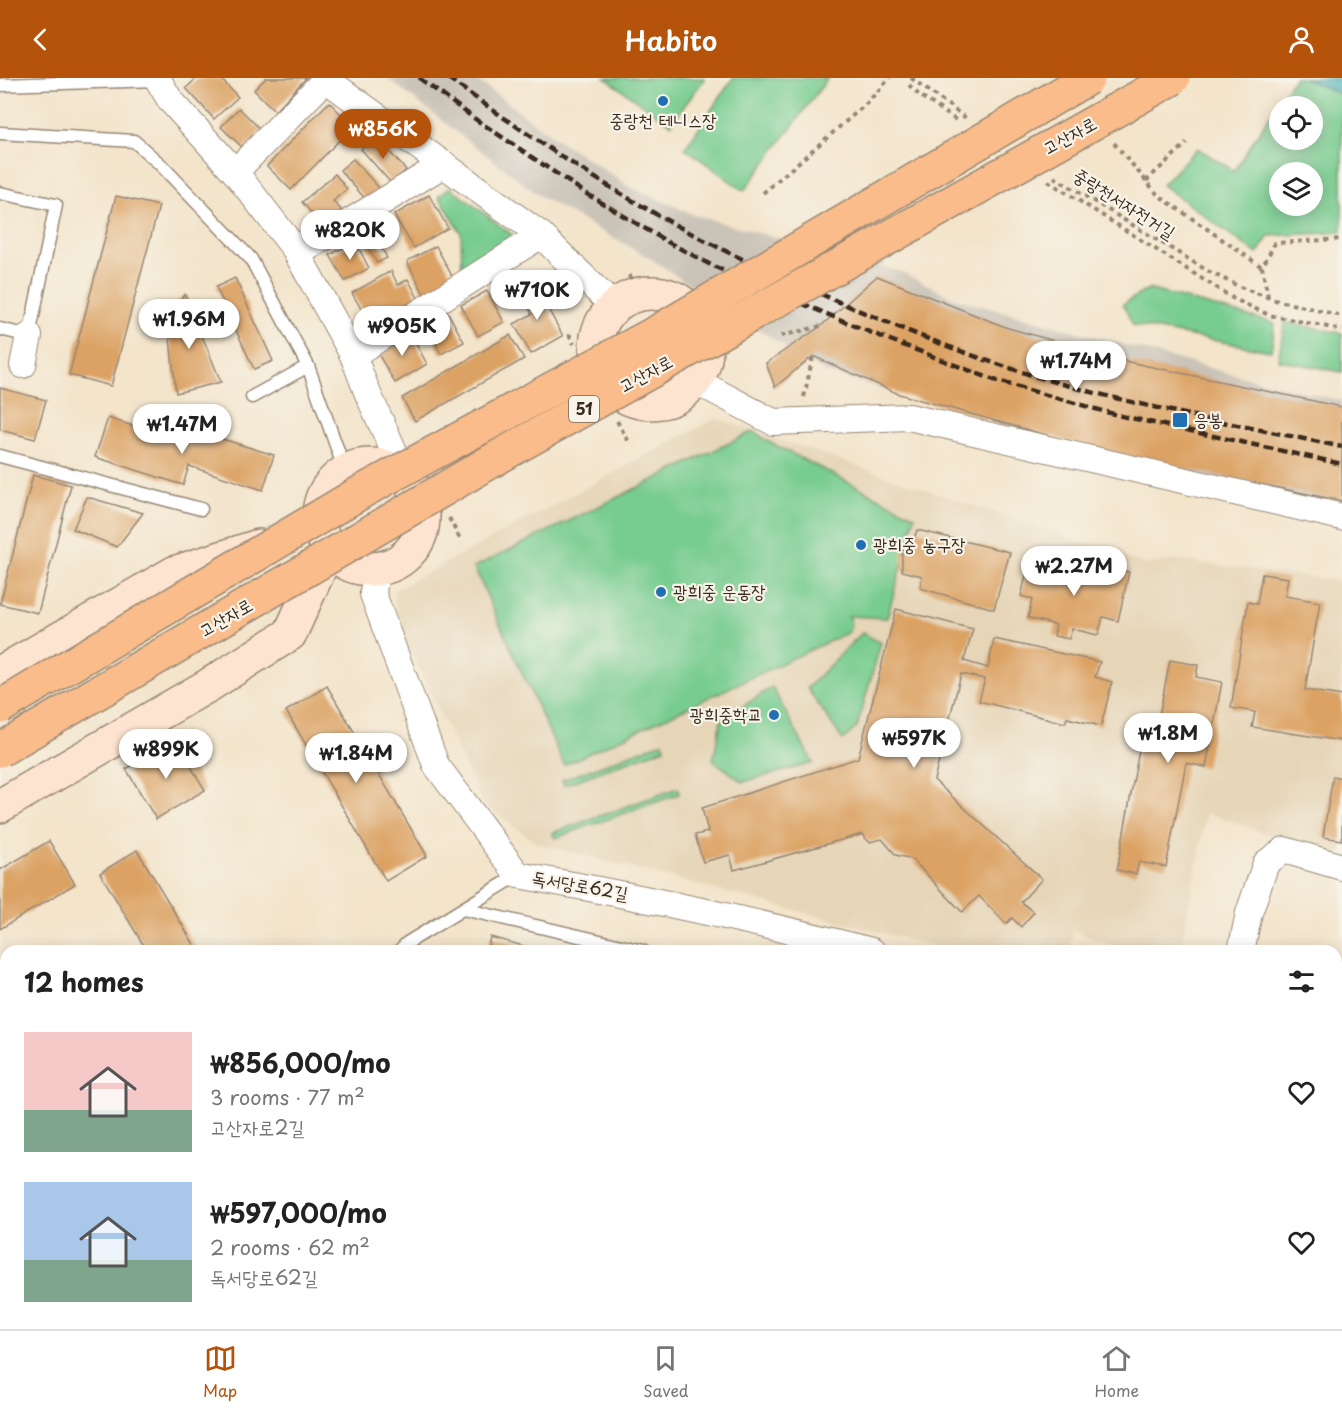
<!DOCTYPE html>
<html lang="en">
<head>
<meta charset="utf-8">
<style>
  body { margin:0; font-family:"Playpen Sans","Poor Story",sans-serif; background:#f6f6f6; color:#222; height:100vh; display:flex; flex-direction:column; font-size:22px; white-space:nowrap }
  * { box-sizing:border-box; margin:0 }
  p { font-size:20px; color:#767676 }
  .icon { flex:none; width:33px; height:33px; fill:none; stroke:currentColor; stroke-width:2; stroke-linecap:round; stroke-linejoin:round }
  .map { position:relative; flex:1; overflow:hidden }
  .details { position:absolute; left:0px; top:867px; width:1342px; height:384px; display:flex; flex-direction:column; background:#fff; border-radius:18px 18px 0 0; box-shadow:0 3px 15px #0003 }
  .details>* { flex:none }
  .tools { position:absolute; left:1269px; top:18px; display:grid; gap:12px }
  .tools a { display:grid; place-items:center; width:54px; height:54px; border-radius:50%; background:#fff; box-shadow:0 3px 15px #0003; font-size:30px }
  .price { position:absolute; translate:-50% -51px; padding:0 14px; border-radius:21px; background:#fff; color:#222; font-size:20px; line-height:39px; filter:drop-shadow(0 2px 3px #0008) }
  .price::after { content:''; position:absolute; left:50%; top:36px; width:18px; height:14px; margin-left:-9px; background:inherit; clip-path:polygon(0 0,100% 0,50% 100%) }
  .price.on { background:#b45309; color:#fff }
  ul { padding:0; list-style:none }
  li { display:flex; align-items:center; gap:18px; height:150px; padding:0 24px }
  li span { display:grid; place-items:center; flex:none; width:168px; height:120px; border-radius:0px; color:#555 }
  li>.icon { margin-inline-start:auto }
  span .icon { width:72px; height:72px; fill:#fffc; stroke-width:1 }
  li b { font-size:26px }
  h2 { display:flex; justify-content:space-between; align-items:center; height:72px; padding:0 24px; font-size:26px }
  header { display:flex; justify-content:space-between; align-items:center; height:78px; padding:0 24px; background:#b45309; color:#fff; font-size:27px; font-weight:600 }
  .tabs { display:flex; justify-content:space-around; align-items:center; height:84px; border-top:2px solid #e0e0e0; background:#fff; font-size:16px; color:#767676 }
  .tabs a { display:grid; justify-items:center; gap:3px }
  .tabs .on { color:#b45309 }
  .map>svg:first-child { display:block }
  .built { fill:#e6d5b7 }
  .industrial { fill:#cac3b8 }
  .green { fill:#77cc90; stroke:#597b57; stroke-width:1.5; fill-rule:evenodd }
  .water { fill:#3dacba; stroke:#3c6b6c; stroke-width:1.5 }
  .building { fill:#dba263 }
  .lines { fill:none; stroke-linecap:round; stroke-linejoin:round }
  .lane-casing { stroke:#978774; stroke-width:15 }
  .street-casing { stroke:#978774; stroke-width:28 }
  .secondary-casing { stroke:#978774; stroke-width:36 }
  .path { stroke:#978774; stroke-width:4; stroke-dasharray:4.5 4.5; stroke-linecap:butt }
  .lane { stroke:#fff; stroke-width:12 }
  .street { stroke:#fff; stroke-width:26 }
  .secondary { stroke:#fde4d0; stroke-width:33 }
  .rail { stroke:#3b2a1e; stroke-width:4.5; stroke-dasharray:9 4.5; stroke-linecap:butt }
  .primary-bridge-casing { stroke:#978774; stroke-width:36; stroke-linecap:butt }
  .primary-bridge { stroke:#f9bc8a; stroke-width:33 }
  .poi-dot { fill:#1f6fb2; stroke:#f7f3e8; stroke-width:2 }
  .labels { text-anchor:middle; stroke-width:4.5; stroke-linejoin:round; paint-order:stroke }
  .shield { fill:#f7f3e8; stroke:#73665b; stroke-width:1.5 }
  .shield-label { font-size:16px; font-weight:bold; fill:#3b2a1e }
  .poi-label { font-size:18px; fill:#3b2a1e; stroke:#f7f3e8; text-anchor:start }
  .street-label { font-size:18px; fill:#3b2a1e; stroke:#f7f3e8 }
</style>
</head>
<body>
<header><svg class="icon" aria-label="back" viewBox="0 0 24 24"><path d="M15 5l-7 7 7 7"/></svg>Habito<svg class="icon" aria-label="person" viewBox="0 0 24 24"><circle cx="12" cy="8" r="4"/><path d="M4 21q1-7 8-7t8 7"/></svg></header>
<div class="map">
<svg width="1342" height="1251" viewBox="0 0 1342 1251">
  <rect width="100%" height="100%" fill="#f7f3e8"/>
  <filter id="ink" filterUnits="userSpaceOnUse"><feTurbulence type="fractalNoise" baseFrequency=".0167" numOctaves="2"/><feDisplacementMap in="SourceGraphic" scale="12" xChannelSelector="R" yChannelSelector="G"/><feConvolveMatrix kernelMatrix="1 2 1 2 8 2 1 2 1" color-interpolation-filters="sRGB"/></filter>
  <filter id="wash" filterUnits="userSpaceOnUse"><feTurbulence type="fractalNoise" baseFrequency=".008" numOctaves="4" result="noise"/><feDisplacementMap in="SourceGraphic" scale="24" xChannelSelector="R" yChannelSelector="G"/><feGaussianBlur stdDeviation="1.35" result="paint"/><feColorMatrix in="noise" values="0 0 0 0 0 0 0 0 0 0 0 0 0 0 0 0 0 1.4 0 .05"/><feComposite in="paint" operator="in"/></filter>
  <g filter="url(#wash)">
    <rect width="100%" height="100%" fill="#f3e4ca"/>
    <path class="built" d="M716,340L1145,486L1179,482L1342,503V778L1323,775L1207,735L1180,873H1125L1073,852L1070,873H953L536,765L483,725L399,549L393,513Z"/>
    <path class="industrial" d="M387,0H474L551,57L630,109L694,137L901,194L957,221L1231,296L1342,323V431L1257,414L824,294L651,181L541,119Z"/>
    <g class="green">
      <path d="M605,0H705L671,46Z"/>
      <path d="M733,0H828L744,113L685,70Z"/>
      <path d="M1294,0H1304L1342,17V154L1269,158L1257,176L1162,107L1197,70L1234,93ZM1280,28H1312V62H1280ZM1280,94H1312V128H1280Z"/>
      <path d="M450,109L516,160L462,196L461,155L439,118Z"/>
      <path d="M1148,211L1275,245L1271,273L1133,247L1123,226Z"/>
      <path d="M1285,244L1342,255V294L1278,282Z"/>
      <path d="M754,353L767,363L915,438L887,540L848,538L851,546L849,554L564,687L474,489Z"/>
      <path d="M862,555L881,565L857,649L843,662L807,610Z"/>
      <path d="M772,609L813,685L743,704L713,682L721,643Z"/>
      <path d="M663,664L665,670L564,707L562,702Z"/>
      <path d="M678,710L679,716L555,760L552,755Z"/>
    </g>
    <path class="water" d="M1304,0H1342V17Z"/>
    <g id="blocks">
      <g class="building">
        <path d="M197,0H220L238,19L214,41L186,10Z"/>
        <path d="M266,0H306L275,33L254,12Z"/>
        <path d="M329,24L353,48L291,112L267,88Z"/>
        <path d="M239,30L262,53L244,71L221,49Z"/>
        <path d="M375,58L406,92L391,105L361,71Z"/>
        <path d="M353,81L380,111L367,123L340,92Z"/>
        <path d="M335,96L347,111L333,123L342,133L323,149L302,124Z"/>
        <path d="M429,117L448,150L414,170L394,137Z"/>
        <path d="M116,118L159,128L111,308L69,297Z"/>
        <path d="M373,154L387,180L377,185L362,159Z"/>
        <path d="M355,163L369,190L345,203L330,177Z"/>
        <path d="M436,168L453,200L424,216L407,183Z"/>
        <path d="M391,193L398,207L408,201L418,220L371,248L352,215Z"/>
        <path d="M877,198L1008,250L1129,284L1342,329V423L1118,377L899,316L813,278L775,309L766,285L821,248Z"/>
        <path d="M235,200L273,283L254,291L216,209Z"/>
        <path d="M532,202L563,258L531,276L514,246L532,236L518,210Z"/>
        <path d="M487,213L504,244L478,258L461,227Z"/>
        <path d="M185,216L221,304L176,315L167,234Z"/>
        <path d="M447,233L464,264L441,276L425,245Z"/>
        <path d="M409,253L427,286L395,305L376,272Z"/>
        <path d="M510,257L524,281L415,343L402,320Z"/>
        <path d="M0,310L46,322L35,361L0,352Z"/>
        <path d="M108,340L189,366L193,352L274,377L263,412L189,388L183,407L95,379Z"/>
        <path d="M33,397L71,407L38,535L0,526Z"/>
        <path d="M87,419L143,435L117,469L73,451Z"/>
        <path d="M917,452L1010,474L994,531L920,510L922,498L902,493V472L910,473Z"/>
        <path d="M1030,482L1095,497L1098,486L1129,494L1118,543L1103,539L1098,557L1072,551L1069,561L1054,558L1056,547L1028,540L1032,521L1021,518Z"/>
        <path d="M1262,496L1288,500L1285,518L1320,524L1305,612L1342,618V663L1252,649L1255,634L1231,630L1248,524L1257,526Z"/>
        <path d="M896,531L973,551L964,583L988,590L994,561L1100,584L1095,599L1112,604L1101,648L1067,640L1065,645L979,623L985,601L961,596L934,702L1042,801L1021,824L1034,834L1021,849L1012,840L1006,846L979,818L962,834L912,781L896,777L882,761L870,764L866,761L863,756L734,792L730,777L703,784L695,757L708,754L702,730L858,680Z"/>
        <path d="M1170,582L1198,587L1196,599L1222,604L1206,689L1186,685L1166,789L1139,784L1136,796L1117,792L1144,645L1157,648Z"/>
        <path d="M327,608L427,778L386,803L286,633Z"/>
        <path d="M175,662L205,712L156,741L126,691Z"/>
        <path d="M1333,698L1342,700V762L1323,759Z"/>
        <path d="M49,763L75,806L0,851V792Z"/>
        <path d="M137,772L198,873H147L100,795Z"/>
        <path d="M490,859L539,872V873H487Z"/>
        <path d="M0,1007L6,1017V1038L0,1042Z"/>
        <path d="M1336,1096L1342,1104V1172L1336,1176Z"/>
        <path d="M1207,1245H1277L1275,1251H1228Z"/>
      </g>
    </g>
  </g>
  <g filter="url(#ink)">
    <use href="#blocks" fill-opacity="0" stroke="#978774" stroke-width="1.5"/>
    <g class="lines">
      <defs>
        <g id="lane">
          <path d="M0,7L158,2"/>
          <path d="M0,55L134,63L160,86L251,181L308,288L345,393"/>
          <path d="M0,115L56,127L29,258L0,251"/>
          <path d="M252,319L308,288"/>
          <path d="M0,378L201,431"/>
          <path d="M463,831L643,873"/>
          <path d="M399,873L407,865L518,797"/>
        </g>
        <g id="street">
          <path d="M157,0L170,22L235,94L294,170L353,277L368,316L393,371L394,392"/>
          <path d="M324,0L541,157L603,218L613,231"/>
          <path d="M235,94L326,1"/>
          <path d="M297,176L444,86"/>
          <path d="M353,277L541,157"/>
          <path d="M23,287L29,258"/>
          <path d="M695,306L711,311L773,344L909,339L1342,439"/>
          <path d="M376,491L373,516L436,687L518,797C637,818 755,843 872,873"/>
          <path d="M1241,873L1249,835L1266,785L1284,772L1342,789"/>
          <path d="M1336,960L1342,962"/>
        </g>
        <g id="secondary">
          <circle cx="651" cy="270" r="55"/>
          <circle cx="371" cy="439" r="52"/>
          <path d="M0,595L174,495L259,468"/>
          <path d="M0,728L209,607L290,556L329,470"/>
          <path d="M0,1172L6,1174"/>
          <path d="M324,1245L416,1251"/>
        </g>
      </defs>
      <use href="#lane" class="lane-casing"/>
      <use href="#street" class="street-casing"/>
      <use href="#secondary" class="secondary-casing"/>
      <g class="path">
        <path d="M911,0L966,40"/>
        <path d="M909,7L919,17L959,44"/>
        <path d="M1114,65L1158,117L1262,189"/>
        <path d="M1054,99L1208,193L1240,209L1275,222L1342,238"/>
        <path d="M1048,103L1234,221L1269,237L1342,252"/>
        <path d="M1146,103L1187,65"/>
        <path d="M763,115L866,26L890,0"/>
        <path d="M628,200L633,197"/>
        <path d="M1268,219L1262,189L1275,165L1342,161"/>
        <path d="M569,256L574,266"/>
        <path d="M781,258L821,248"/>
        <path d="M804,319L813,278"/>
        <path d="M617,343L629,364"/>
        <path d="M449,440L461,463"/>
      </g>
      <use href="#lane" class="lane"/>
      <use href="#street" class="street"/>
      <use href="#secondary" class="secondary"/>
      <g class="rail">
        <path d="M419,0L478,43L587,116L666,163L713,188L872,255L994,302L1050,318L1117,337L1342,386"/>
        <path d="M448,0C539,66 634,129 736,178C767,193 799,206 830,220C903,252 978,282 1055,304C1149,331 1246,348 1342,369"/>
      </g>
      <defs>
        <g id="primary-bridge">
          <path d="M0,629L363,413L657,254L1088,0"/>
          <path d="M0,672L507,374L1173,0"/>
        </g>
      </defs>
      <use href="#primary-bridge" class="primary-bridge-casing"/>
      <use href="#primary-bridge" class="primary-bridge"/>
    </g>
  </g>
  <g class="poi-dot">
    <circle cx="663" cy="23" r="6"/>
    <rect x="1172" y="334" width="16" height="16" rx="3"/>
    <circle cx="861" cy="467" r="6"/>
    <circle cx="661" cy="514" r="6"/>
    <circle cx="774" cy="637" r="6"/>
  </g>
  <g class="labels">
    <rect class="shield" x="569" y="318" width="30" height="26" rx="4.5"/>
    <g class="shield-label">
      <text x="584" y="337">51</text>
    </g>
    <g class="poi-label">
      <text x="663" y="49" text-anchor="middle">중랑천 테니스장</text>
      <text x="1194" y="348">응봉</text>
      <text x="873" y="473">광희중 농구장</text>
      <text x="673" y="520">광희중 운동장</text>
      <text x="762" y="643" text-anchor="end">광희중학교</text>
    </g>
    <g class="street-label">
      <text transform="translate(1070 58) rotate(-29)" y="6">고산자로</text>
      <text transform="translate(1124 126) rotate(32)" y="6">중랑천서자전거길</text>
      <text transform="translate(646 296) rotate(-29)" y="6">고산자로</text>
      <text transform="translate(226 540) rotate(-30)" y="6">고산자로</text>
      <text transform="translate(580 808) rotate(10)" y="6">독서당로62길</text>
    </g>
  </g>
</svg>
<div class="tools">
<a><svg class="icon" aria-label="locate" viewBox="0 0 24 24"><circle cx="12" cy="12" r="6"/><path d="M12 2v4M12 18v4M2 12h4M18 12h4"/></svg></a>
<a><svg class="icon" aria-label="layers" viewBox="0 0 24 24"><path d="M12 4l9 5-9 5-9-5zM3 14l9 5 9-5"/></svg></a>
</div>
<b class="price on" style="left:383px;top:82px">₩856K</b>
<b class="price" style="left:350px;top:183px">₩820K</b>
<b class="price" style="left:537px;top:243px">₩710K</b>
<b class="price" style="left:189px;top:272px">₩1.96M</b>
<b class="price" style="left:402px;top:279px">₩905K</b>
<b class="price" style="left:1076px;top:314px">₩1.74M</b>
<b class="price" style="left:182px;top:377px">₩1.47M</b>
<b class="price" style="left:1074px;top:519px">₩2.27M</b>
<b class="price" style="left:1168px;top:686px">₩1.8M</b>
<b class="price" style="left:914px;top:691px">₩597K</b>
<b class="price" style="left:166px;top:702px">₩899K</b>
<b class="price" style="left:356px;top:706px">₩1.84M</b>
<section class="details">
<h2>12 homes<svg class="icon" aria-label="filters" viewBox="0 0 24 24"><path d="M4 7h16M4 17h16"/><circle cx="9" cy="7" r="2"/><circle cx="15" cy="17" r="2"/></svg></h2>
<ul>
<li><span style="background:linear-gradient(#f6c9c9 65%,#7fa58c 0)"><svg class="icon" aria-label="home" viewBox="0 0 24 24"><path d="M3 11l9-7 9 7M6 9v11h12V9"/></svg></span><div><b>₩856,000/mo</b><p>3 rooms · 77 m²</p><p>고산자로2길</p></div><svg class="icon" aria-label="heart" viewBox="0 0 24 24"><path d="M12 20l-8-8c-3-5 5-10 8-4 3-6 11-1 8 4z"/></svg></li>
<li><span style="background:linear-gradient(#a9c7e8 65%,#7fa58c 0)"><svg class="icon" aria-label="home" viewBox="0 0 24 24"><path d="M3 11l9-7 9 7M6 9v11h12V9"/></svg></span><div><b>₩597,000/mo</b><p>2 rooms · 62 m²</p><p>독서당로62길</p></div><svg class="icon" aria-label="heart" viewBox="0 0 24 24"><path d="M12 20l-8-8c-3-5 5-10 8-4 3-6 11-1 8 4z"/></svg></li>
</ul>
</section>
</div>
<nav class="tabs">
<a class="on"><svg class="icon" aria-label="map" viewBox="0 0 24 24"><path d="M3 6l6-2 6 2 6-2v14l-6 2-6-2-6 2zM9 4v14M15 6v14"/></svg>Map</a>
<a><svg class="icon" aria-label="saved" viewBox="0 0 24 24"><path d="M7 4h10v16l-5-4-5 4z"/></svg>Saved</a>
<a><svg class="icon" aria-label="home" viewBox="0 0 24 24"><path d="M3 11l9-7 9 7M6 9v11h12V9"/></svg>Home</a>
</nav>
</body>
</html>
